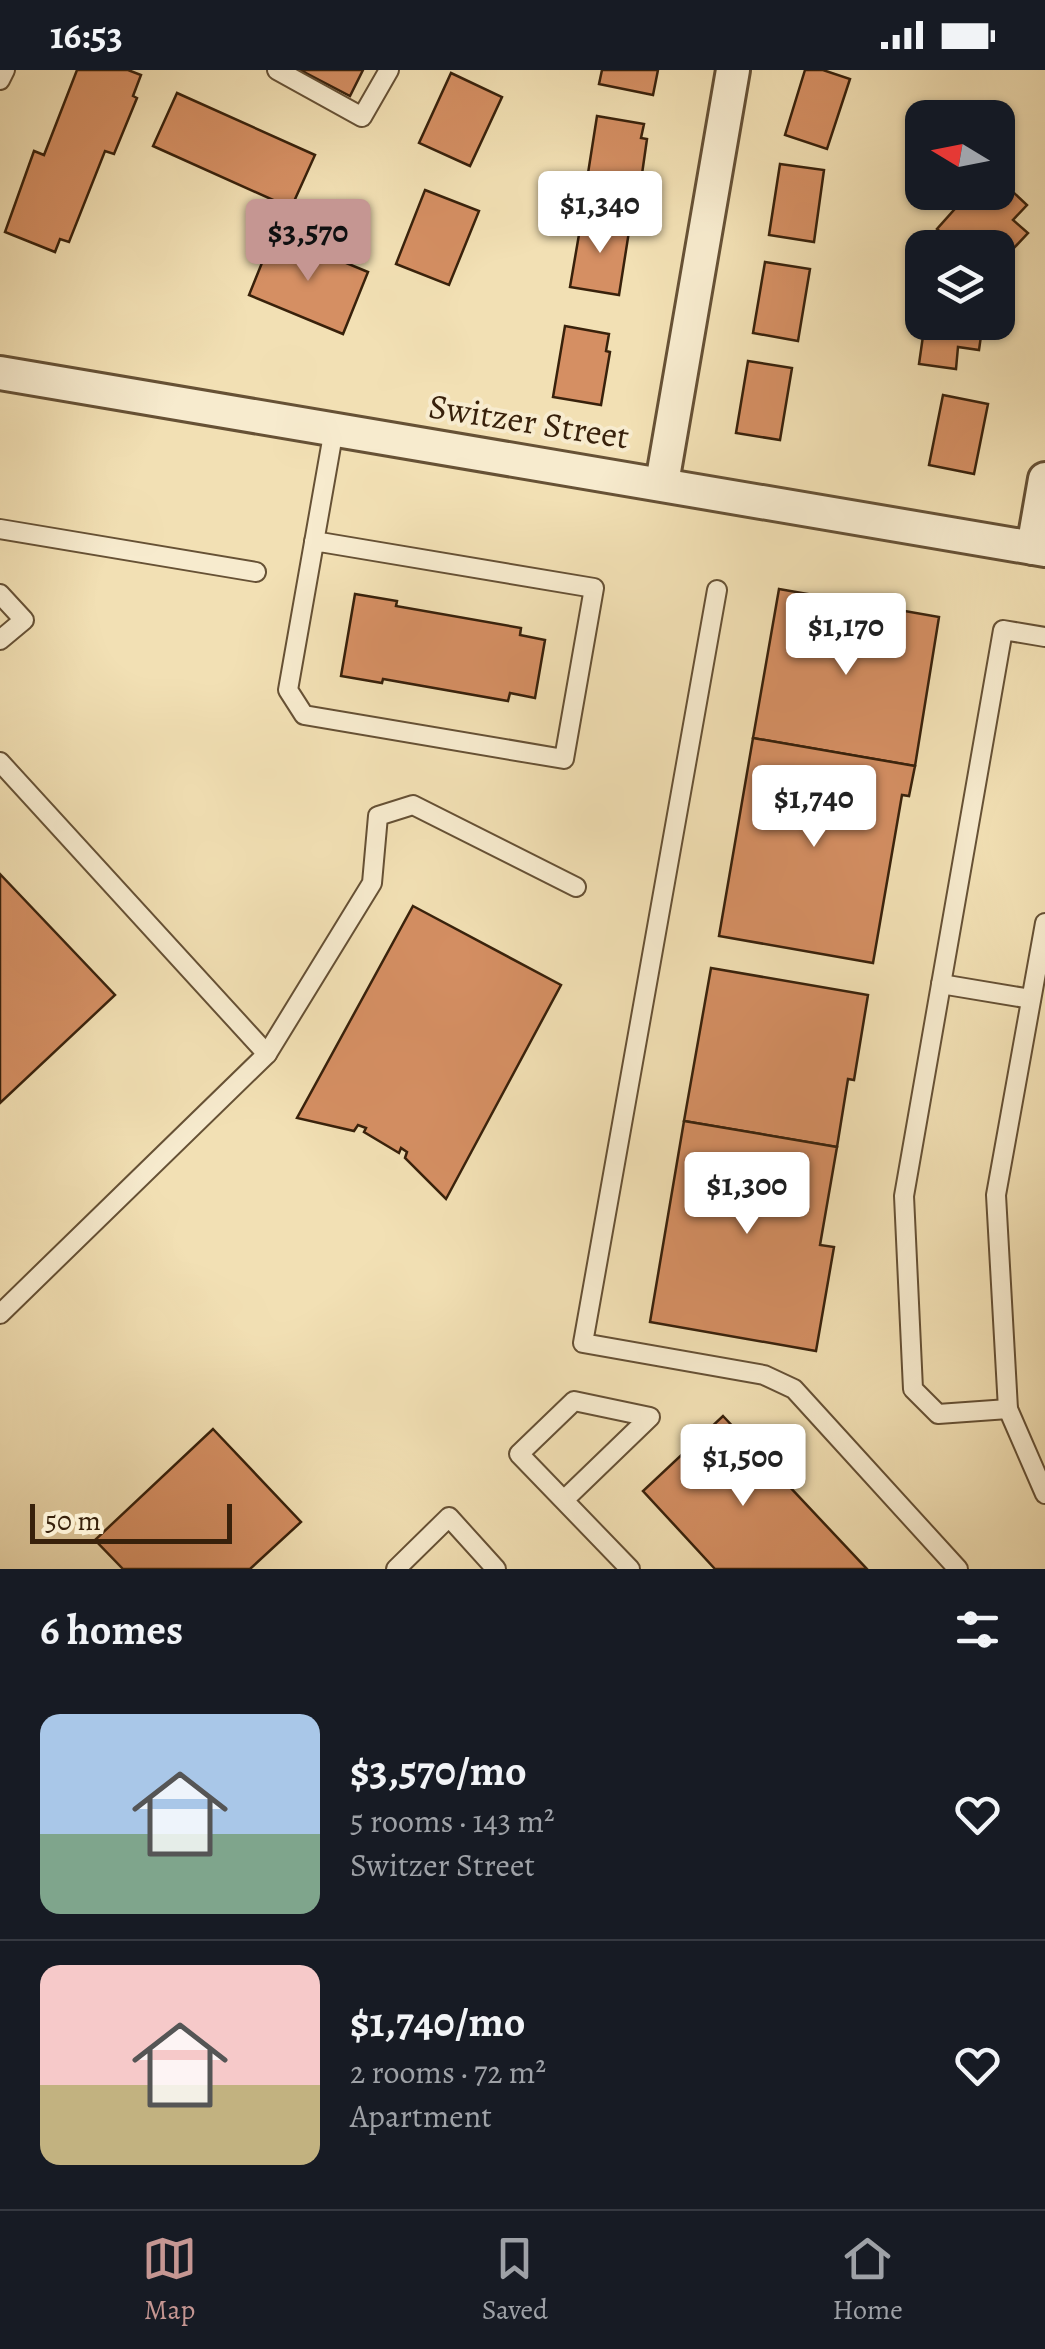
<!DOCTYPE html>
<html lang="en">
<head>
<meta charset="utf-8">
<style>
  body { margin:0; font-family:Alegreya,serif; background:#242831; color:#f1f3f6; height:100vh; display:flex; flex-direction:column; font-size:38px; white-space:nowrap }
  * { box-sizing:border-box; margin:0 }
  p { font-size:32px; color:#9ea1a6 }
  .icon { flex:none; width:55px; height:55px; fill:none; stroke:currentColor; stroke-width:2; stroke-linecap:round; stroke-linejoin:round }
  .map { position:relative; height:1499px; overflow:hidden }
  .panel { display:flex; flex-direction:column; background:#171b24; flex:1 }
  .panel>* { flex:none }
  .needle { width:65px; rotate:280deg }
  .controls { position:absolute; left:905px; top:30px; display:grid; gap:20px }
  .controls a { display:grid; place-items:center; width:110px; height:110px; border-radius:20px; background:#171b24; box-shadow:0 2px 8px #0004; font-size:50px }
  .scale { position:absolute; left:30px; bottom:25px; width:202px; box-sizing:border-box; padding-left:10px; border:5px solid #38210b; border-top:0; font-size:28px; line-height:35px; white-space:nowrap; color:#38210b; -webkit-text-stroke:8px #f7ebce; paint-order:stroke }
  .price { position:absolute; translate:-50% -85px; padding:0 22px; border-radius:10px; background:#fff; color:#222; font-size:32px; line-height:65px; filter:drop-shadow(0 2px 5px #0008) }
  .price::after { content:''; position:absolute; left:50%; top:60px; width:30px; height:22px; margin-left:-15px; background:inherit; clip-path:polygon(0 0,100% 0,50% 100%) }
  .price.selected { background:#c59692; color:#111 }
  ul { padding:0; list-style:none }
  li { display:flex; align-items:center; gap:30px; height:250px; padding:0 40px }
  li+li { border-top:2px solid #363941 }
  li span { display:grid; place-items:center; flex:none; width:280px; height:200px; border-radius:20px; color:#555 }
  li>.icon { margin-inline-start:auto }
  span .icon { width:120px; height:120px; fill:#fffc; stroke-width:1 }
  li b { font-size:42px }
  h2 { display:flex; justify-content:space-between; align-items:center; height:120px; padding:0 40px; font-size:42px }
  .status { display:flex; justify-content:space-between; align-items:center; height:70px; padding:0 50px; background:#171b24; direction:ltr }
  .status svg { height:28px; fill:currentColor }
  .tab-bar { display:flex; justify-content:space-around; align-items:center; height:140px; border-top:2px solid #363941; background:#171b24; font-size:28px; color:#9ea1a6 }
  .tab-bar a { display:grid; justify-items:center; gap:5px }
  .tab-bar .selected { color:#c59692 }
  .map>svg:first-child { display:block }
  .building { fill:#d58f63; stroke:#38210b; stroke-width:2.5 }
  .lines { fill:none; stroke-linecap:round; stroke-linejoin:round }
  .lane-casing { stroke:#665135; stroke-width:22 }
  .street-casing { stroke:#665135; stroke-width:38 }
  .lane { stroke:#f7ebce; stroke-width:18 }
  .street { stroke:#f7ebce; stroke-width:32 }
  .labels { text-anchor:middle; stroke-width:8; stroke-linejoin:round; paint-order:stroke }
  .street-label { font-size:35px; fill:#38210b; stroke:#f7ebce }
</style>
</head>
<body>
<div class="status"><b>16:53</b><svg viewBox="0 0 49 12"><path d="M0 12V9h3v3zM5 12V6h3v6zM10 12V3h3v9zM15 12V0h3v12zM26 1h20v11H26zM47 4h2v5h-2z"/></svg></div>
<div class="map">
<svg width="1045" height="1499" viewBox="0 0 1045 1499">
  <rect width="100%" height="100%" fill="#f2e0b4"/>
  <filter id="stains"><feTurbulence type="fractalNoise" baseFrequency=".002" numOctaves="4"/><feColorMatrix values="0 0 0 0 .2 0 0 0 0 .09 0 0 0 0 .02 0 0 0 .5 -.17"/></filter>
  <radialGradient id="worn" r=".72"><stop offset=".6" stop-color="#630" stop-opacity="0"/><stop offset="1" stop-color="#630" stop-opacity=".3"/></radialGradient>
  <g class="building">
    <path d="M77,0H128L141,5L133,26L137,28L114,84L105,81L69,172L60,169L55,182L5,162L34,81L44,85Z"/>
    <path d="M300,0H363L350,26Z"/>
    <path d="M602,0H658L653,25L599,14Z"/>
    <path d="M805,0H823L850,9L827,79L785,65Z"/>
    <path d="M451,3L502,27L470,96L419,73Z"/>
    <path d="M177,23L315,85L291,138L153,76Z"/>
    <path d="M597,46L644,54L641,68L647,69L639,125L586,116Z"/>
    <path d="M780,94L824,100L814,172L769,165Z"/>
    <path d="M998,108L1027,135L1013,150L1028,163L998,195V178H958L937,159L970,122H998Z"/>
    <path d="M425,120L479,141L449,215L396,194Z"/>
    <path d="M582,147L630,155L619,225L570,217Z"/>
    <path d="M274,163L368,202L343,264L249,225Z"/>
    <path d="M765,192L810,199L798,271L753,263Z"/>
    <path d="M925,252H983L979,280L958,277L956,299L919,294Z"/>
    <path d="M565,256L609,264L606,281L610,282L601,335L553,327Z"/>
    <path d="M748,291L792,298L780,370L736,363Z"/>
    <path d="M943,325L988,334L974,404L929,395Z"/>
    <path d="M779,519L939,547L915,696L753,668Z"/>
    <path d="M355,524L397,531L396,536L521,558L520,565L545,570L535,628L510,623L508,631L383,609L382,613L341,606Z"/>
    <path d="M753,668L915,696L909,726L902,725L873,893L719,866Z"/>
    <path d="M0,804L115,925L0,1033Z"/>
    <path d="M413,836L561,915L446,1129L405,1088L407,1082L401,1078L399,1083L364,1062L366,1058L358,1055L354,1061L297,1048Z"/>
    <path d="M711,898L868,925L854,1010L848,1009L837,1077L684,1051Z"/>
    <path d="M684,1051L837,1077L820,1175L834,1177L816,1281L650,1252Z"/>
    <path d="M723,1346L867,1499H715L643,1421Z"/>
    <path d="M213,1359L301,1452L250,1499H123L95,1470Z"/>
  </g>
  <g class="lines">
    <defs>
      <g id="lane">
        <path d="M277,0L362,47L389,0"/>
        <path d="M0,10L5,0"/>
        <path d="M0,459L256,502"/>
        <path d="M314,471L594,518L564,689L304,645L288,620L334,359"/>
        <path d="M717,520L583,1273L764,1305L794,1319L958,1499"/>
        <path d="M0,524L24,550L0,570"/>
        <path d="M0,692L267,984"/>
        <path d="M1045,853L996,1125L1008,1339L1045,1424"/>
        <path d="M941,914L1031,929"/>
        <path d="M0,1244L267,984L372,813L378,746L413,735L576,817"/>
        <path d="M1008,1339L938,1344L913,1319L904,1126L1003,560L1045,567"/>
        <path d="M564,1430L650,1347L574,1331L519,1384L630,1499"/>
        <path d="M396,1499L449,1447L496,1499"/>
      </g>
      <g id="street">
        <path d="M0,303L1045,480"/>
        <path d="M662,413L733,0"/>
        <path d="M1033,478L1045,409"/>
      </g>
    </defs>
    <use href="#lane" class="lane-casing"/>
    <use href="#street" class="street-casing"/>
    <use href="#lane" class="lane"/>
    <use href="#street" class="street"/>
  </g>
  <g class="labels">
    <g class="street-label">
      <text transform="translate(529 351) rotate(9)" y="12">Switzer Street</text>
    </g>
  </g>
  <rect width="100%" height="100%" filter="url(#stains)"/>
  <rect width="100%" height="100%" fill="url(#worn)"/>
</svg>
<div class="controls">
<a><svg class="needle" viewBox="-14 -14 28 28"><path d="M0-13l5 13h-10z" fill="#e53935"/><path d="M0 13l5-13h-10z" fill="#9ea1a6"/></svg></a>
<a><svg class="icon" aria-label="layers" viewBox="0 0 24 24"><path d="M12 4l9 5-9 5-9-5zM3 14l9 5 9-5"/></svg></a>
</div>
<div class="scale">50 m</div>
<b class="price" style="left:600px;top:186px">$1,340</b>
<b class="price selected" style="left:308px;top:214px">$3,570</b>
<b class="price" style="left:846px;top:608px">$1,170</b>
<b class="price" style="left:814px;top:780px">$1,740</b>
<b class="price" style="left:747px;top:1167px">$1,300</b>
<b class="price" style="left:743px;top:1439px">$1,500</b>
</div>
<section class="panel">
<h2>6 homes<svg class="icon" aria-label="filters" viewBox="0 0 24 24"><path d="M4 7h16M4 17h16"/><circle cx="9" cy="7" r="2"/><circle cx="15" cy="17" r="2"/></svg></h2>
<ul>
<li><span style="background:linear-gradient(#a9c7e8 60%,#7fa58c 0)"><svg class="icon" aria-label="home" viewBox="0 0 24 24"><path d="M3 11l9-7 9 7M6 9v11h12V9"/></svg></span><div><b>$3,570/mo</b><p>5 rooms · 143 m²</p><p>Switzer Street</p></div><svg class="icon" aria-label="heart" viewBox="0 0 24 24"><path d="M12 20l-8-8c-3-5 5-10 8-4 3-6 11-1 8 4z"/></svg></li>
<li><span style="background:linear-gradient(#f6c9c9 60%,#c2b280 0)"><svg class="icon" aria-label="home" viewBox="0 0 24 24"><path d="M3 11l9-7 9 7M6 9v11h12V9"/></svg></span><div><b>$1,740/mo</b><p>2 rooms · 72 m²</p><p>Apartment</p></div><svg class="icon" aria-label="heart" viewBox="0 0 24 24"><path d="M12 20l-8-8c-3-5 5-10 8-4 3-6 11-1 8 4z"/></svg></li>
</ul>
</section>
<nav class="tab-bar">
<a class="selected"><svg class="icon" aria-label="map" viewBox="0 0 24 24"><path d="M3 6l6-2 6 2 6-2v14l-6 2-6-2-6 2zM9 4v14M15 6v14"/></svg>Map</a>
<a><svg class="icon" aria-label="saved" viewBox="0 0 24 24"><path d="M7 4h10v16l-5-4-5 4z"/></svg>Saved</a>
<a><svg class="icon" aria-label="home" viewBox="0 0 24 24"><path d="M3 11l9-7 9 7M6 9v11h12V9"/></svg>Home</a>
</nav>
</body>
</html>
